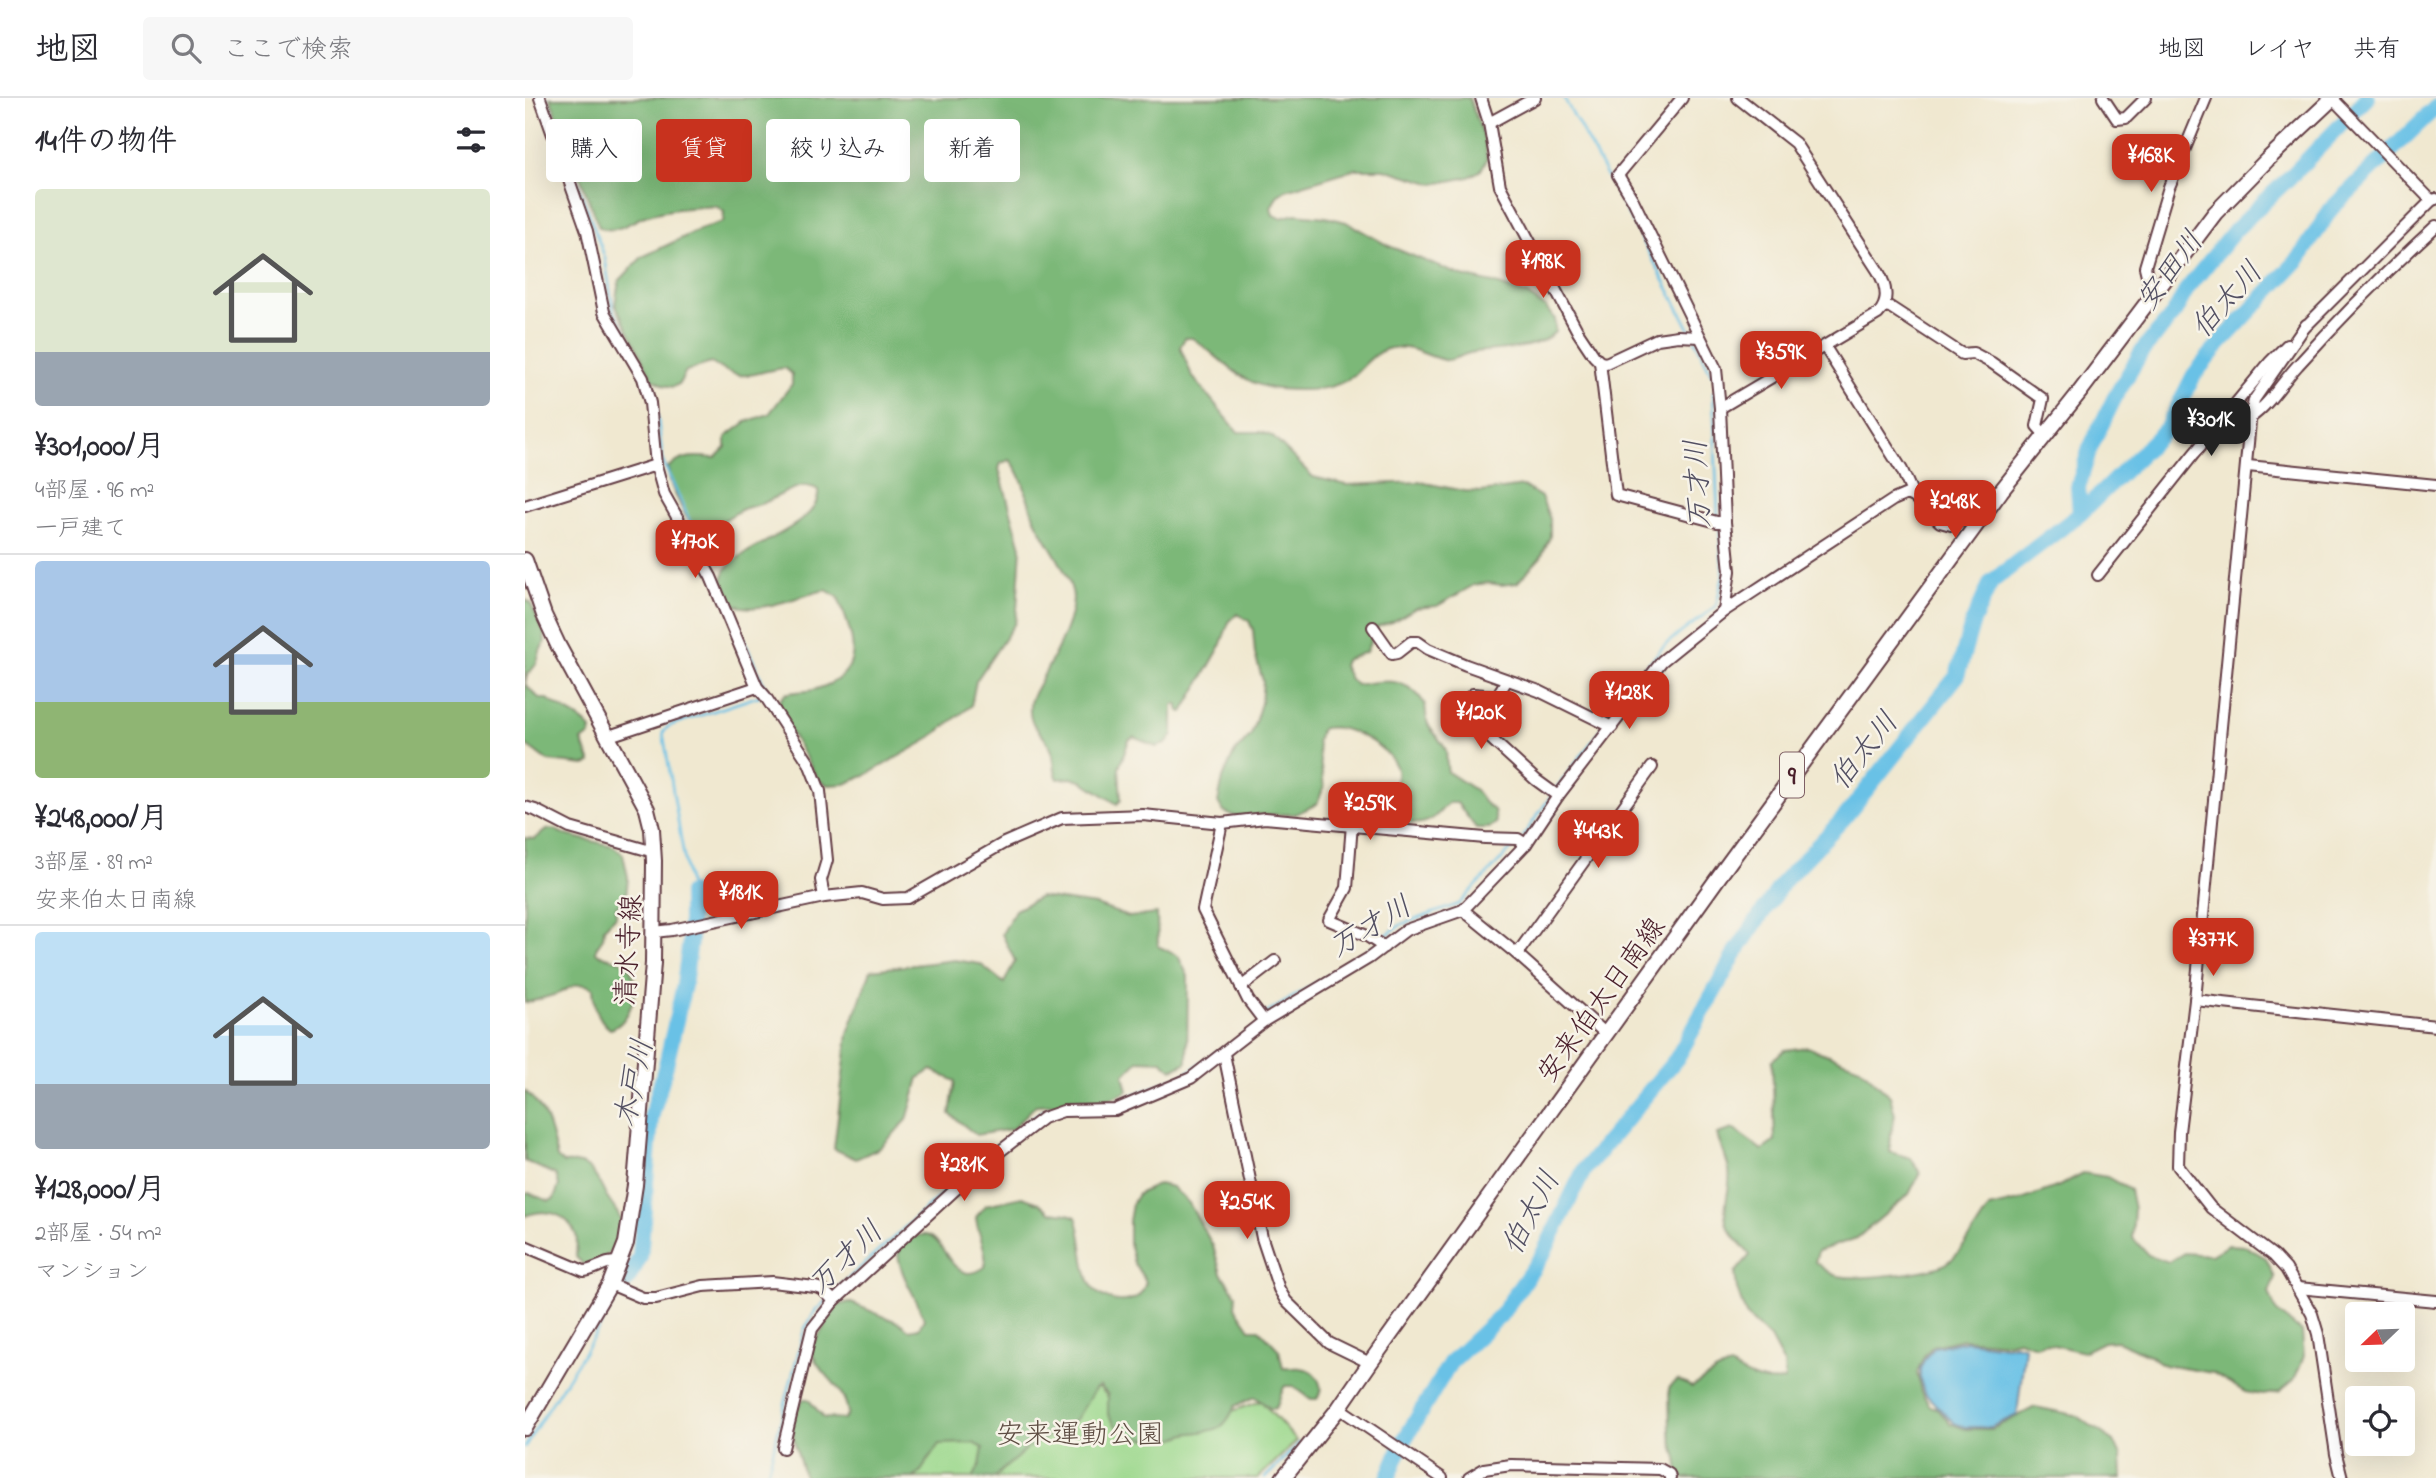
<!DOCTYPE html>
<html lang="ja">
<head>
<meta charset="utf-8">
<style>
  body { margin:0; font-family:"Indie Flower","Klee One",sans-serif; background:#f7f7f7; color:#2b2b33; height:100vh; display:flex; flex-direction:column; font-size:26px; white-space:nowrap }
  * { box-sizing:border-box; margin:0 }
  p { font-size:23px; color:#7c7c81 }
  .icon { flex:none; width:38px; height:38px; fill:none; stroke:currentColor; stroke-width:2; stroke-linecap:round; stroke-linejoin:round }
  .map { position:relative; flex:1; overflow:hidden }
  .drawer { display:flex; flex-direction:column; background:#fff; width:525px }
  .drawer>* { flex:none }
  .top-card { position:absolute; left:21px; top:21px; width:665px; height:63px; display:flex; gap:14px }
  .needle { width:46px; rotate:247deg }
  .tools { position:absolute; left:1820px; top:1204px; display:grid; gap:14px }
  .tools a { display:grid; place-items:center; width:70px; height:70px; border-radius:7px; background:#fff; box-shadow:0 7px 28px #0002; font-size:35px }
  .price { position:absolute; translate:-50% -60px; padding:0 16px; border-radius:14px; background:#c8321e; color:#fff; font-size:23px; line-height:46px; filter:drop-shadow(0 2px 4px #0008) }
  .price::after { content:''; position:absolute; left:50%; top:42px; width:21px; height:16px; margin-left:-10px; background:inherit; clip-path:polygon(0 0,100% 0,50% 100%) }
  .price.current { background:#222; color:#fff }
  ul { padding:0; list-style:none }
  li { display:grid; align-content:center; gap:14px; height:371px; padding:0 35px }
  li+li { border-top:2px solid #e1e1e2 }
  li span { display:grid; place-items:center; height:217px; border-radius:7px; color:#555 }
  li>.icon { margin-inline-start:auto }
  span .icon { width:126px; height:126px; fill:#fffc; stroke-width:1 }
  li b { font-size:30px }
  h2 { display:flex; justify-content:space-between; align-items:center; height:84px; padding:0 35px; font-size:30px }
  .chip { padding:0 24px; border-radius:7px; background:#fff; box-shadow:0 7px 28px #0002; font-size:24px; line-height:63px }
  .chip.current { background:#c8321e; color:#fff }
  header { display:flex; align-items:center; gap:42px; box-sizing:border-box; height:98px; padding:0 35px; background:#fff; border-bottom:2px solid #e1e1e2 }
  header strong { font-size:33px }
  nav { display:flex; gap:38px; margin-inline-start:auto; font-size:24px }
  .search { width:490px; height:63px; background:#f7f7f7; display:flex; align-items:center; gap:18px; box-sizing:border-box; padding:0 24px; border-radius:7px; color:#7c7c81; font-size:26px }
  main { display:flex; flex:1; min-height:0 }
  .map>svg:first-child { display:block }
  .green { fill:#9bd88c; stroke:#727c5c; stroke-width:2 }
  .forest { fill:#7cb878; stroke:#636c52; stroke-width:2 }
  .water { fill:#69c1e6; stroke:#5a7088; stroke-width:2 }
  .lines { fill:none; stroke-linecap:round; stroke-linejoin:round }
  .stream { stroke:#69c1e6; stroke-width:2.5 }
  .river { stroke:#69c1e6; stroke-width:16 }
  .minor-casing { stroke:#633d44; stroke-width:14 }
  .major-casing { stroke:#633d44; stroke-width:18 }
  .minor { stroke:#fff; stroke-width:10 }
  .major { stroke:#fff; stroke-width:14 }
  .labels { text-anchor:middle; stroke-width:5; stroke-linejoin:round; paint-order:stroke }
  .shield { fill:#f7f3e8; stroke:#7e5f64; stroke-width:2 }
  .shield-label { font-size:26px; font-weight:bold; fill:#4a1f2b }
  .street-label { font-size:28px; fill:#4a1f2b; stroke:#f7f3e8 }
  .park-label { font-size:28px; fill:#5e4d43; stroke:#f7f3e8 }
  .water-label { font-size:30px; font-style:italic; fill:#535063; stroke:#f7f3e8 }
</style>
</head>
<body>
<header>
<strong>地図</strong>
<div class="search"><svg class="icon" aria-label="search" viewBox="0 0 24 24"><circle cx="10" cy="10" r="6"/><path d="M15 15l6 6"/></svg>ここで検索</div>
<nav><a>地図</a><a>レイヤ</a><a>共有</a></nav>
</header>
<main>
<section class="drawer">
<h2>14件の物件<svg class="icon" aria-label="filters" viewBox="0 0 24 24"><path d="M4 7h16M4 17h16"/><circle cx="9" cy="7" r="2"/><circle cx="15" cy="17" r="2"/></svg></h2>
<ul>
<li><span style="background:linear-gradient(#dfe7d0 75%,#9aa5b1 0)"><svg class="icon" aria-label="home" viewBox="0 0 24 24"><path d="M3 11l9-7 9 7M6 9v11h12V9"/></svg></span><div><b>¥301,000/月</b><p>4部屋 · 96 m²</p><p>一戸建て</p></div></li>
<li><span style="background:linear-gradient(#a9c7e8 65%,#8fb573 0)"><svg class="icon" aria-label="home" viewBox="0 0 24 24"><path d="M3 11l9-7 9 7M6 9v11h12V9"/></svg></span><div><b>¥248,000/月</b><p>3部屋 · 89 m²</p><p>安来伯太日南線</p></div></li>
<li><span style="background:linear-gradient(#bfe0f5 70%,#9aa5b1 0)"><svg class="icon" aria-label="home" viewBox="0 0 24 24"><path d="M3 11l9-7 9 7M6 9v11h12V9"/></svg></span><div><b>¥128,000/月</b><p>2部屋 · 54 m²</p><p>マンション</p></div></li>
</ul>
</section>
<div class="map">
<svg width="1911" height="1380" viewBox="0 0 1911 1380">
  <rect width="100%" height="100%" fill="#f7f3e8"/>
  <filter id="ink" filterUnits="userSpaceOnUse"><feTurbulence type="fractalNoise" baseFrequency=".0143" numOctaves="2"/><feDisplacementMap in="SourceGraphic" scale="14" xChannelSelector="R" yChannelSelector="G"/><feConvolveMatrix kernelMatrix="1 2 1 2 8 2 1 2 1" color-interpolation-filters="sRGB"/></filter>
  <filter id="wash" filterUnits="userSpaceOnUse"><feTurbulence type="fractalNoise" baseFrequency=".00686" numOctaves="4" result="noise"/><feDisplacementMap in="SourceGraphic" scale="28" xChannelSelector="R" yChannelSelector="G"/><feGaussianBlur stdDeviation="1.57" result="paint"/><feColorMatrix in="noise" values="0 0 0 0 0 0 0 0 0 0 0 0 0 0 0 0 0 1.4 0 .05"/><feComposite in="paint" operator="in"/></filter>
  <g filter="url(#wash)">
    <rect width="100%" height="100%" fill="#f0e8d0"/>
    <path class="green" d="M564,1278L619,1338L644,1335L736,1303L772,1343L733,1380H360L414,1342Z"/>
    <g class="forest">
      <path d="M25,0H944L960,43L962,61L956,72L944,79L909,86L859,71H830L761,92L752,98L746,110L748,117L756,120L770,116L801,119L821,124L864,148L937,178L968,185L1001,196L1020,209L1030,221V234C1011,253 974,251 949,254C939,255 928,264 919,262C900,258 883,245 862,251C848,255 839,268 829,277C809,294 778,293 752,291C715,287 697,260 667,240H660L655,249L667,278L713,334H735L747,338L788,379L822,387L895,384L939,393L956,394L998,388L1016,399L1025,421V439L1016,459L992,485L976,487L963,485L949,487L912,508L891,510L867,524L854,528L849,535L841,554L820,562L818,568L825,581L831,587C857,582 882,578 899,605C902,611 900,619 903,626C907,635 918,643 921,653C922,660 921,667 923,674L950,692L960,705L969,712L971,725L964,730H951L932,705H924C918,709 914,716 908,720C891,733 864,721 866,699C867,689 874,682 872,672C867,649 818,623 796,631L792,643L799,689L792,706L771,716L709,718L698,713L693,704L698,680L709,655L726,637L736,605L738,583L730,556L728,532L724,523L712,516L704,524L694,551L658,614L654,613L652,606L648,607V637L641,646L631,649L609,639L604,642L594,670L596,702L592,706L557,683L546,680L533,681C528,672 530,662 527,653C519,631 500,632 506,601C519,575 554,520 547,493C540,467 521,445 510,421C501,401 500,379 485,362L476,365L474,371L496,449L492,512L490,525L484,534L451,583L446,608L401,643L339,678L320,686L303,687L294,683L253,612L254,604L260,596C269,593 279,594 288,592C344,577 329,541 313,499L301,492C274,497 233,518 208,506C205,499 199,489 198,481C196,451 299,432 293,392C278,381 257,397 243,403C235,407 226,408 218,411C205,417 188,433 173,429C163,426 158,413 154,404C148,392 143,382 143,369C160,357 170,358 190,360L201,349V339L221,324L244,316L267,286V276L260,270C223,274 222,287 186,265L161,273L154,286L148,289L138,287L127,280L90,206L94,183L117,159L176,131L198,124L199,114L191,108C168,110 143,110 120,118C104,124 92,137 74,129Z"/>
      <path d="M0,502L5,504L19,534L20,545C13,552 15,558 11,566C5,576 2,573 0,586L15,601H23C37,613 55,617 66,631L65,637L57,643L66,665L60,667L23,663L0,646Z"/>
      <path d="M28,731L41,737L88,748L98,756L103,779L101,799L91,809V818L79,830L78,840L71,850V854C80,862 93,859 101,866C118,881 107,926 85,931C71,920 69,906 68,890C54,882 47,889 34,895C24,899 11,902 0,905V740L10,741L21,732Z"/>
      <path d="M515,799L571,807L604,819L632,816L633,848L653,858L663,878L662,964L647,972L637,963L614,962L599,977L603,993C576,1008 542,1005 511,1007L487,1031L451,1037L425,1016L430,983L407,972L394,980L382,1022L355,1050L331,1061L309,1051L323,935L346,872L430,862L455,866L479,885L490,863L477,836L490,812Z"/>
      <path d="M1282,949L1335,969L1365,998L1370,1017L1366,1035L1365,1054L1386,1060L1395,1075L1384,1096L1332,1140L1293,1153L1290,1164C1297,1169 1305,1176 1313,1178C1332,1182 1412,1175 1425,1163C1441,1148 1452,1128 1464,1110L1494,1103L1534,1088L1558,1075L1582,1079L1605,1092L1609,1111L1607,1139L1623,1157L1644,1164L1659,1155L1686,1157L1703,1147L1720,1148L1741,1160L1750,1180L1744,1194L1751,1213L1777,1234L1779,1258L1769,1282L1754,1294L1738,1297L1720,1294L1688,1275L1639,1267L1624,1257L1592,1243L1578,1244L1558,1254L1520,1245L1511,1248L1493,1242L1481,1245L1438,1241L1408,1248L1399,1258L1392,1274L1396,1294L1405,1308L1412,1310L1426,1326L1441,1331H1467L1510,1309L1550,1317L1589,1343L1596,1358L1597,1380H1155L1152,1361L1145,1334L1144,1290L1152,1282L1167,1289L1192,1273L1205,1268C1224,1279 1239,1287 1260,1282L1259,1266L1245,1240L1221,1217L1212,1191L1210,1175L1225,1157C1218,1148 1207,1138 1202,1127C1196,1110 1207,1090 1204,1072C1202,1060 1195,1049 1192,1036L1208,1031L1237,1052L1250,1043L1247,962L1260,952Z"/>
      <path d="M0,993C22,1011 26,1034 32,1060L38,1065C66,1062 70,1076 81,1098C86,1106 93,1114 96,1122C98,1126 97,1128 96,1132C93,1154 79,1161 60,1168L51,1159C51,1152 53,1142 51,1137C42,1114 20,1110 0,1118V1096L4,1095L24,1103L29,1101L34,1087L31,1077L0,1063Z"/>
      <path d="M634,1086L647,1089L664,1105L688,1148L696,1175L711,1197L710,1209L725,1231H734L754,1252L758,1270C765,1271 770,1269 776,1270C791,1272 801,1288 792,1301H786L768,1288H760C754,1295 756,1302 751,1310L746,1311L730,1299L710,1308C699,1333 692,1332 667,1335C660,1335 653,1340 646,1341C630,1344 607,1340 593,1330C589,1327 586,1320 583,1317V1297L575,1288L570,1291L552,1320L541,1330L504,1349L468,1380H448L455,1367L458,1350L448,1345L414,1346L394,1376L388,1380H279C274,1349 257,1333 278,1301H283L299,1320L319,1321L323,1315C319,1284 291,1276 286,1250L313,1207L324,1204L375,1225L384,1232L394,1230L399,1221C393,1200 378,1184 374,1162C372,1154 374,1149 381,1144C416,1119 416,1166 439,1174C446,1177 454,1173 460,1169C463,1152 452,1136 451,1119L461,1107L497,1099L514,1105L525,1114L543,1116L551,1119C559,1140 556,1165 565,1185C572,1200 593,1207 608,1201C616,1198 619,1191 621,1184L609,1165L604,1145V1123L607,1106L613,1096Z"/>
    </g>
    <path class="water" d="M1441,1243L1481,1248L1489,1246L1500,1249L1492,1317L1466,1329H1440L1429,1325L1399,1295L1395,1281V1271L1400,1260L1410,1249Z"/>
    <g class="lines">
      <g class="stream">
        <path d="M21,0L80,160L88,211L129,290L138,364L186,469"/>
        <path d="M1039,0C1081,79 1127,156 1167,236"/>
        <path d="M1170,242L1187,277"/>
        <path d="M1188,294L1193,420"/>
        <path d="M205,510L240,589L238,592"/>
        <path d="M1083,623L1111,579L1141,546L1191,508L1198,478L1194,427"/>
        <path d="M1030,692L1079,628"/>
        <path d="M998,738L1026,698"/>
        <path d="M165,795L138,634L144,628L234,598"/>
        <path d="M854,842L877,826L934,806L991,746"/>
        <path d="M740,916L840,855L849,847"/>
        <path d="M584,1007L660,976L693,953"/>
        <path d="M458,1060L515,1014L536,1008"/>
        <path d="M307,1195L450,1066"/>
        <path d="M0,1349C29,1298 64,1251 92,1199"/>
        <path d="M241,1380L279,1232L291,1212L303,1201"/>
        <path d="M740,1380L775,1345"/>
      </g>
      <g class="river">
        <path d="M1555,416L1553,389L1565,350L1590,299L1617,253L1648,217L1662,191L1710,132L1768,76L1842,0"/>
        <path d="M101,1184L115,1159L126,1020L141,967L159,887L165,843V795"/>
        <path d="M863,1380L878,1344L925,1265L975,1218L1018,1156L1059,1072L1152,960L1211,854L1258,784L1319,720L1432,578L1447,526L1466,484L1555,416L1642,330L1669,277L1695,245L1774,161L1806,111L1911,9"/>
      </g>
    </g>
  </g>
  <g filter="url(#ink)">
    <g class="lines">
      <defs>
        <g id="minor">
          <path d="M15,0L62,133L79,214L118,280L125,305L131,367L139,396L186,479L232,589L240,598L284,665L295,693L302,762L296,782L299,799"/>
          <path d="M956,0L964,25L975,88L1053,234L1069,258L1075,264L1081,265L1132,241L1153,238L1175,239"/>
          <path d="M1157,0L1093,77L1108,102L1191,271L1195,310L1200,424L1205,473L1199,513"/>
          <path d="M1578,0L1592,21L1601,20L1621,0"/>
          <path d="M1807,0L1903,99L1907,102L1911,101"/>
          <path d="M964,25L1010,0"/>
          <path d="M1630,193L1623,181L1620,169L1644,89L1681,0"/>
          <path d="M1359,208L1365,209L1437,256L1448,255L1467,265L1518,301L1512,328L1520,337"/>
          <path d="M1781,227L1729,302L1725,324L1670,902L1654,1034L1653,1068L1686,1110L1749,1158L1761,1171L1787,1216L1793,1236L1811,1356L1817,1380"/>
          <path d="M1778,231L1907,102"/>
          <path d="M1300,249L1377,372L1389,399L1415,424L1426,427L1437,422L1452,398L1461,394L1476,393"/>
          <path d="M1075,264L1091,397L1192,424H1200"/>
          <path d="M1195,310L1353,216C1365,204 1361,187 1353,173L1270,45L1213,0"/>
          <path d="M1726,319C1745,306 1757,284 1773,267C1817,218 1863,172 1911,128"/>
          <path d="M1723,368L1911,387"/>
          <path d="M0,408L131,367"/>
          <path d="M1573,477L1668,357L1745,264L1762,247"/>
          <path d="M848,529L867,556L872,555L886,544H893L903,551L941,567L1014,593L1087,629"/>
          <path d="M972,598L951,627L1011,682L1033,698"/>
          <path d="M945,624L950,612L946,598L948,596L972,598L982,582"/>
          <path d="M84,638L232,589"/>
          <path d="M0,709L10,712L45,730L129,754"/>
          <path d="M697,725L678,812L723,902L739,923"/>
          <path d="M827,726L822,790L804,822L842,838L859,849"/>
          <path d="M938,812L992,856L1081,936"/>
          <path d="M129,834L147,832L299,799L337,795L358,801L383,800L479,745L537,720L618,717L697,725L740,720L960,740L993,741L1001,746"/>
          <path d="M992,856L1127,669"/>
          <path d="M716,889L750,863"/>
          <path d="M1670,902L1911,928"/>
          <path d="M699,956L737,1140L754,1191L761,1203L804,1245L845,1265"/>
          <path d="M0,1148L59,1173C72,1172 81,1161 95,1165"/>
          <path d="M85,1186L118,1200H131L178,1188L247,1184L290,1189L297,1191L309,1203"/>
          <path d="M1773,1190L1911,1203"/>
          <path d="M814,1310L917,1380"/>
          <path d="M258,1350L287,1231L309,1203L456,1068L518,1020L538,1013L590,1012L666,980L739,923L844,860L881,832L938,812L1001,746L1033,698L1137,563L1199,513L1368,402L1382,396L1389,399"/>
          <path d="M944,1380L959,1371L986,1367L1135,1371L1144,1376L1145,1380"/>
        </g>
        <g id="major">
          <path d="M0,462L19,517L33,547L122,711L127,731L129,763L128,865L110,1087L101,1145L85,1186L0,1330"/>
          <path d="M758,1380L814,1310L845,1265L1195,777L1476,393L1554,295L1690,115L1742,62L1808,0"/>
        </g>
      </defs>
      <use href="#minor" class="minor-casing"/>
      <use href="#major" class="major-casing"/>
      <use href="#minor" class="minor"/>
      <use href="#major" class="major"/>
    </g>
  </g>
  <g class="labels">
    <rect class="shield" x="1255" y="654.5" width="24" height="45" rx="5"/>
    <g class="shield-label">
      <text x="1267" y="686">9</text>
    </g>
    <g class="street-label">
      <text transform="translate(102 852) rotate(-87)" y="10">清水寺線</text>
      <text transform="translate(1075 901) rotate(-54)" y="10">安来伯太日南線</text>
    </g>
    <g class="park-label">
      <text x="555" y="1345">安来運動公園</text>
    </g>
    <g class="water-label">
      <text transform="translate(1644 172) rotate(-53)" y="10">安田川</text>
      <text transform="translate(1701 201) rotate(-48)" y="10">伯太川</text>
      <text transform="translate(1172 386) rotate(-93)" y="10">万才川</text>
      <text transform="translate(1338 652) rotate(-51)" y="10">伯太川</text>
      <text transform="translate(845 828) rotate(-31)" y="10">万才川</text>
      <text transform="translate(108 985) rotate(-78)" y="10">木戸川</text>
      <text transform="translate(1005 1114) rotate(-62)" y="10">伯太川</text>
      <text transform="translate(320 1159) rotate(-44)" y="10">万才川</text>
    </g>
  </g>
</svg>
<div class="tools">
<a><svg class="needle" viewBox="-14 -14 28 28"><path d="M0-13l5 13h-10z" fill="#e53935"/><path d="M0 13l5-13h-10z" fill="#7c7c81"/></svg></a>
<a><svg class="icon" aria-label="locate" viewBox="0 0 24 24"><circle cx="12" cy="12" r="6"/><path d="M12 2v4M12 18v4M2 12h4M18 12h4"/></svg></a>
</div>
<b class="price" style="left:1626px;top:96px">¥168K</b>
<b class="price" style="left:1018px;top:202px">¥198K</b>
<b class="price" style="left:1256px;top:293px">¥359K</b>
<b class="price current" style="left:1686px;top:360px">¥301K</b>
<b class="price" style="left:1430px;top:442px">¥248K</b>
<b class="price" style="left:170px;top:482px">¥170K</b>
<b class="price" style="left:1104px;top:633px">¥128K</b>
<b class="price" style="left:956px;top:653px">¥120K</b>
<b class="price" style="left:845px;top:744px">¥259K</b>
<b class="price" style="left:1073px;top:772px">¥443K</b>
<b class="price" style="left:216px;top:833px">¥181K</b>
<b class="price" style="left:1688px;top:880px">¥377K</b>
<b class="price" style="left:439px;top:1105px">¥281K</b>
<b class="price" style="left:722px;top:1143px">¥254K</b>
<div class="top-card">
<a class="chip">購入</a>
<a class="chip current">賃貸</a>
<a class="chip">絞り込み</a>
<a class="chip">新着</a>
</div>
</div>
</main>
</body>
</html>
